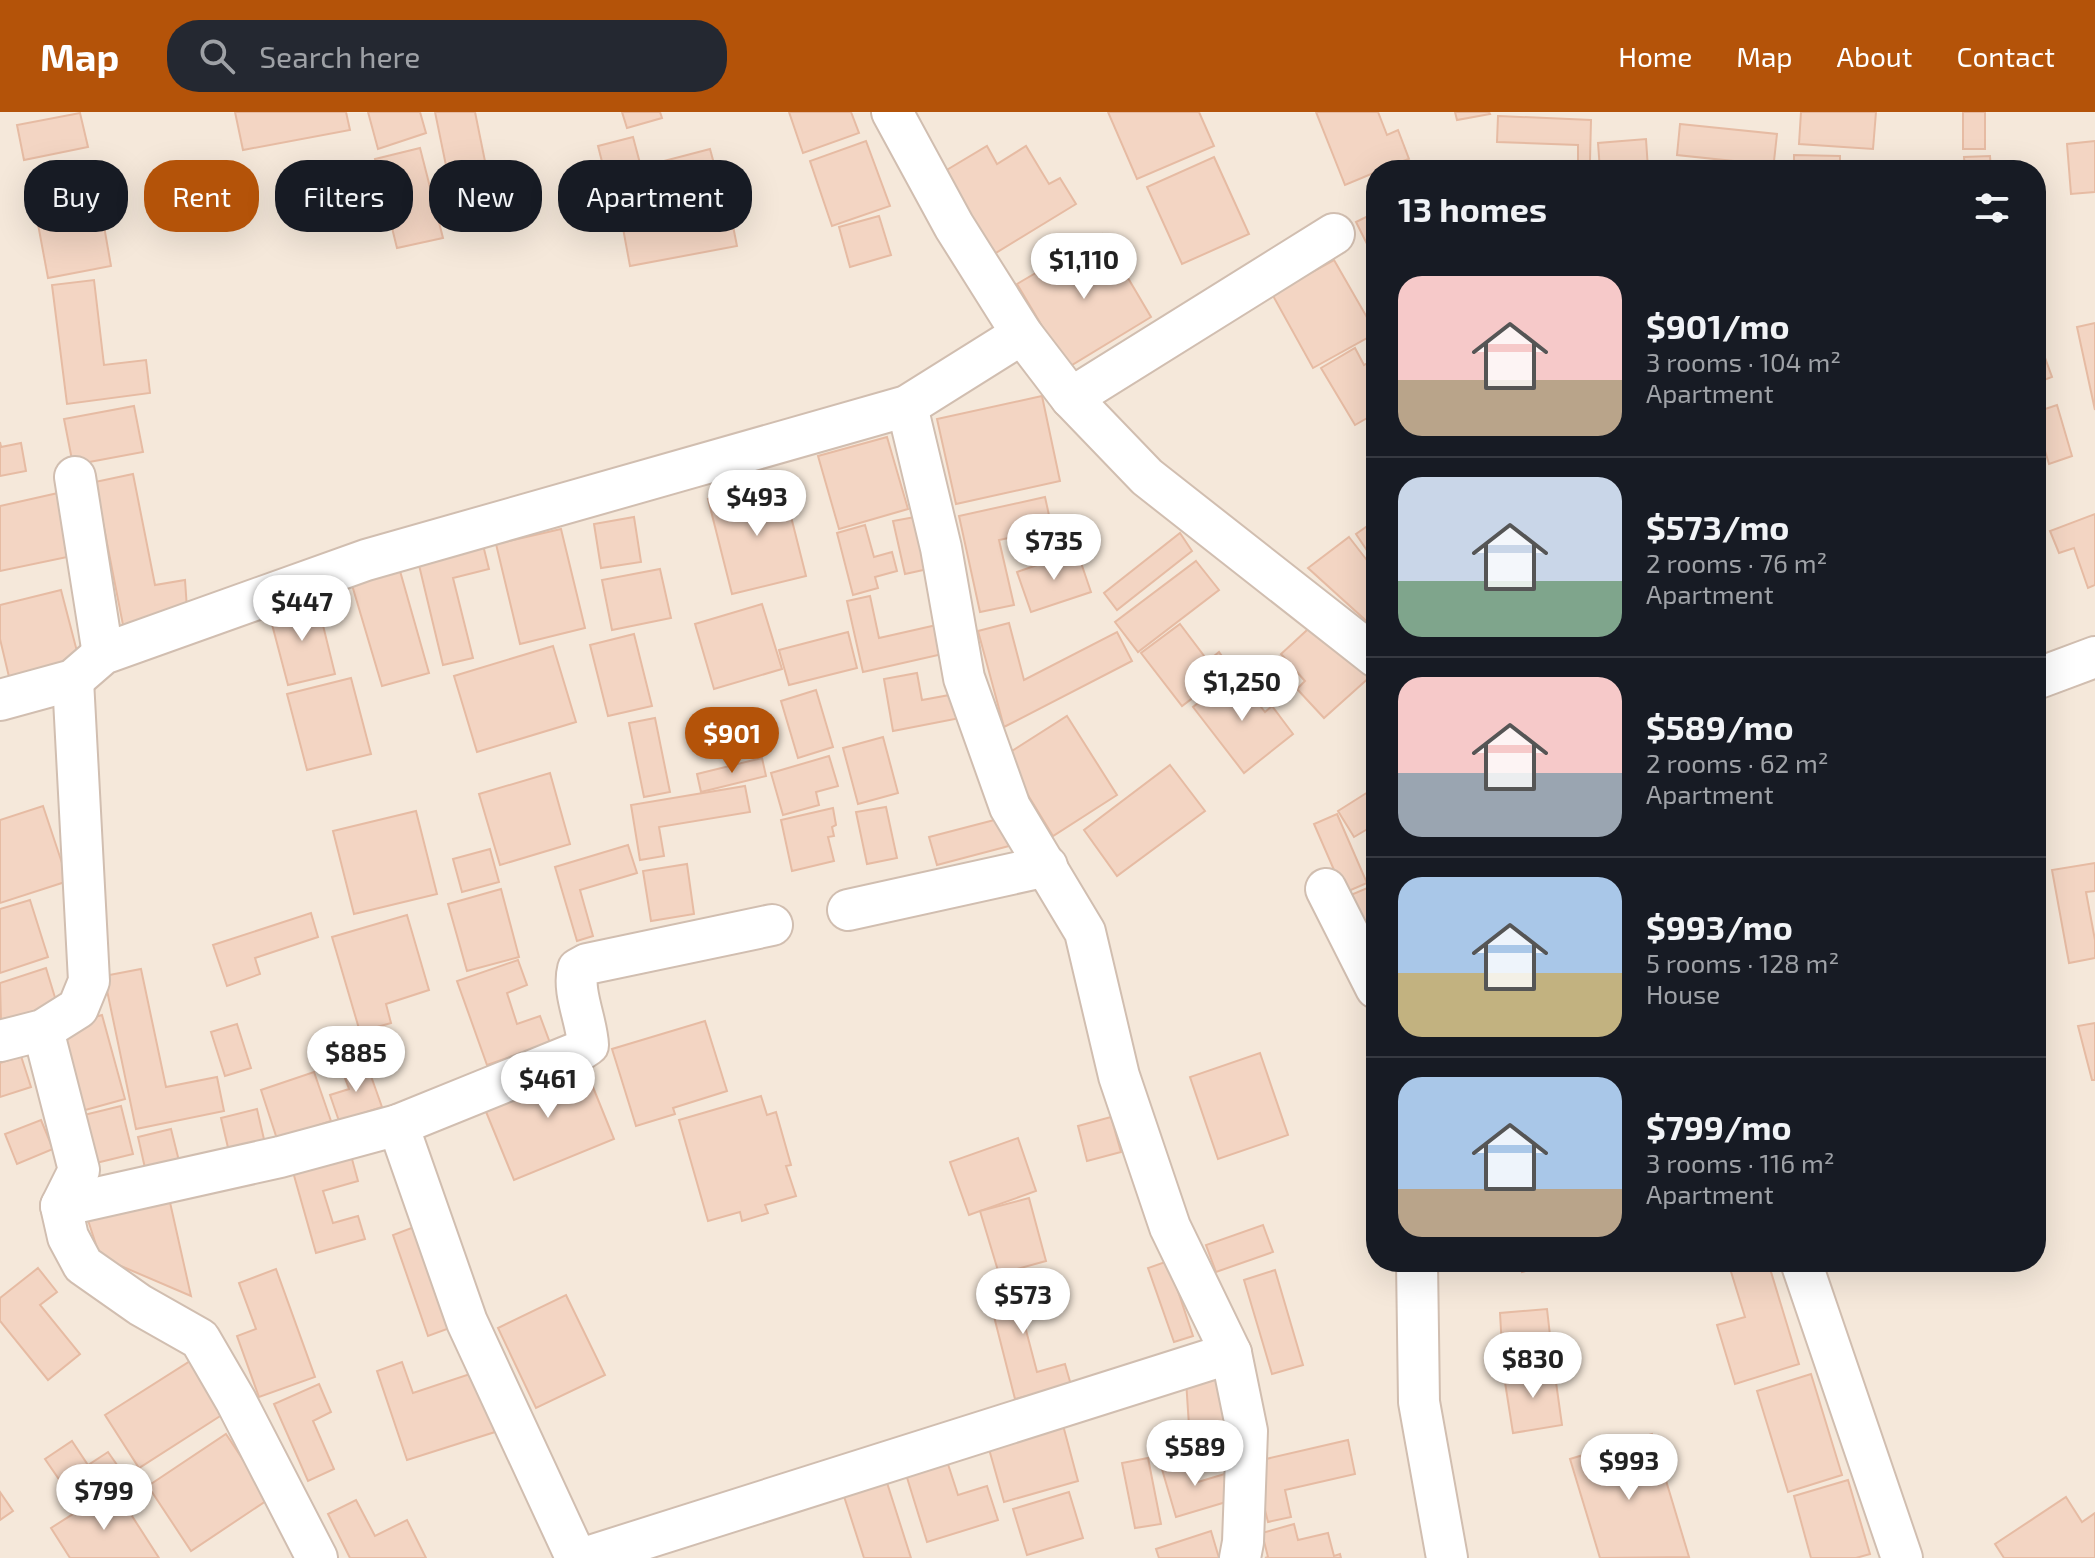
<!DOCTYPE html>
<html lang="en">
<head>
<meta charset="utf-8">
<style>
  body { margin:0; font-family:"Exo 2",sans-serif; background:#242831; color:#f1f3f6; height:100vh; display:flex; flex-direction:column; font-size:30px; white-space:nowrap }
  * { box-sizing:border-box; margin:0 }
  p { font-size:26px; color:#9ea1a6 }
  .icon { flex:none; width:44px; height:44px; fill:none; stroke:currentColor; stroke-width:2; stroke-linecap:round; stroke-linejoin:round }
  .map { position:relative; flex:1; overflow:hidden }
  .drawer { position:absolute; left:1366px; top:48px; width:680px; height:1112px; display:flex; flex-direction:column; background:#171b24; border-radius:32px; box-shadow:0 8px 32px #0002 }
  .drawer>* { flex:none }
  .banner { position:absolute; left:24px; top:48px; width:760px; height:72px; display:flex; gap:16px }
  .price { position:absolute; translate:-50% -68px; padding:0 18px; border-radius:28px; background:#fff; color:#222; font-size:26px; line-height:52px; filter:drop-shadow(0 2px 4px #0008) }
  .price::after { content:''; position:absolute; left:50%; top:48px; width:24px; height:18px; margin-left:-12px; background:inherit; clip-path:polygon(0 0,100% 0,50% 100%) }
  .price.on { background:#b45309; color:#fff }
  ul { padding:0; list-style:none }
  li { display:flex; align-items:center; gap:24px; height:200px; padding:0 32px }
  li+li { border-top:2px solid #363941 }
  li span { display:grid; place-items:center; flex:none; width:224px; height:160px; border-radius:24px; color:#555 }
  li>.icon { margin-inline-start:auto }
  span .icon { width:96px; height:96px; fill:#fffc; stroke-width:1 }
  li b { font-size:34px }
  h2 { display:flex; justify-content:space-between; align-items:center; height:96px; padding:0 32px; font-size:34px }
  .pill { padding:0 28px; border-radius:32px; background:#171b24; box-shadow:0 8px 32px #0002; font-size:28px; line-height:72px }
  .pill.on { background:#b45309; color:#fff }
  header { display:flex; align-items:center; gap:48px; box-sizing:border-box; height:112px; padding:0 40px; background:#b45309; color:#fff }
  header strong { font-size:38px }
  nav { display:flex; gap:44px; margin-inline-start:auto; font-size:28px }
  .search { width:560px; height:72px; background:#242831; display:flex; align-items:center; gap:20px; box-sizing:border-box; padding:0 28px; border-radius:32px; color:#9ea1a6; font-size:30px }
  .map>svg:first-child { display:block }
  .residential { fill:#f5e8da; fill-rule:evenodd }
  .building { fill:#f3d5c3; stroke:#e6bba3; stroke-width:2 }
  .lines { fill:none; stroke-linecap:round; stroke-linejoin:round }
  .street-casing { stroke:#d1beb0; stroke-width:44 }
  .street { stroke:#fff; stroke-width:40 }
</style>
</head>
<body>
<header>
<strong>Map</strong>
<div class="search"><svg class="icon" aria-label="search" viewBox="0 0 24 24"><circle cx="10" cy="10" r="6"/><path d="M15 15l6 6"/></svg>Search here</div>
<nav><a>Home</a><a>Map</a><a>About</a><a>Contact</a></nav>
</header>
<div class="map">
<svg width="2095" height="1446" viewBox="0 0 2095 1446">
  <rect width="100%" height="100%" fill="#fdf6ec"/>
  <path class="residential" d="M0,0H2095V1446H0ZM1376,58H2036V1150H1376Z"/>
  <g class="building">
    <path d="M235,0H346L350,18L243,38Z"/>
    <path d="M368,0H420L426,21L378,37Z"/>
    <path d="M435,0H475L488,64L450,73Z"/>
    <path d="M622,0H660L662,6L627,16Z"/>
    <path d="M789,0H851L859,21L803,41Z"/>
    <path d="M1108,0H1199L1214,34L1137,67Z"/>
    <path d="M1316,0H1378L1387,23L1398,18L1409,47L1376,58V60L1345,73Z"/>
    <path d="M1455,0H1489L1490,2L1457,8Z"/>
    <path d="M1801,0H1876L1873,37L1799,32Z"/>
    <rect x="1963" y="0" width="22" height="37"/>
    <path d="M80,1L88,35L24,48L17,13Z"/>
    <path d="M1498,4L1591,8L1590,49H1578V33L1497,30Z"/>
    <path d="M1680,12L1777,22L1773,58H1751L1752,51L1677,43Z"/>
    <path d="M633,25L641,55L710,37L719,70L614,97L598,34Z"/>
    <path d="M1646,27L1648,57L1600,58L1598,31Z"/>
    <path d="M866,29L890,94L832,114L810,49Z"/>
    <path d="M2095,29V80L2071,82L2067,32Z"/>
    <path d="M987,34L997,52L1026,34L1049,72L1060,66L1076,92L994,142L945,59Z"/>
    <path d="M420,36L443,126L397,136L375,47Z"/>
    <path d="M1794,43L1840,44V58H1794Z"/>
    <path d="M1990,44L1991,58H1965L1964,45Z"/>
    <path d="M1214,45L1249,122L1182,152L1147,75Z"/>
    <path d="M94,57L111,154L48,166L30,69Z"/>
    <path d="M726,79L737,134L630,154L620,100Z"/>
    <path d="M1376,100V133L1369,136L1356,110Z"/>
    <path d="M879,104L891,143L850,155L839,115Z"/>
    <path d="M1102,122L1151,205L1067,256L1017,172Z"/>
    <path d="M1334,148L1376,221L1313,256L1272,182Z"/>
    <path d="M94,168L104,253L146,248L150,281L67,292L52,173Z"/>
    <path d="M2095,211V298L2077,215Z"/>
    <path d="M2036,221L2052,265L2036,271Z"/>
    <path d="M1355,236L1364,253L1376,246V301L1355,313L1321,256Z"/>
    <path d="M1042,284L1060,369L956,392L937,307Z"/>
    <path d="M2057,293L2072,344L2049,352L2036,309V300Z"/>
    <path d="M134,294L143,340L73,353L64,307Z"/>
    <path d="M887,325L908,397L839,417L818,344Z"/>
    <path d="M0,330L1,335L21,331L26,359L0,364Z"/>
    <path d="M133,362L155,473L185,468L187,497L124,518L95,370Z"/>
    <path d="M782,369L806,464L732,482L708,387Z"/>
    <path d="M58,381L72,444L0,459V394Z"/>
    <path d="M1045,385L1052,417L999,428L1014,493L980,500L959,404Z"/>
    <path d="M2095,402V473L2088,476L2074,436L2059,441L2050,419Z"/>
    <path d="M926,403L937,455L905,462L893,409Z"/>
    <path d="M634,405L641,450L601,456L594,412Z"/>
    <path d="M1376,408V452L1356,422Z"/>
    <path d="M865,413L874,445L892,440L897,459L875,465L878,476L853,483L837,421Z"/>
    <path d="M561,417L585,516L520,532L496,432Z"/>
    <path d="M1180,421L1192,439L1117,498L1104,481Z"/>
    <path d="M1349,425L1376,460V510L1372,514L1308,456Z"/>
    <path d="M483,433L489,457L453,466L473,546L443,553L418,449Z"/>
    <path d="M1077,439L1091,480L1031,500L1017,460Z"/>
    <path d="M1196,449L1219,478L1138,540L1115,510Z"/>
    <path d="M660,457L671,506L612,518L602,468Z"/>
    <path d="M400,459L429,561L382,574L352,473Z"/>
    <path d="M61,478L80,551L10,569L0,527V493Z"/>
    <path d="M870,484L879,526L941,512L947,541L863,560L847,489Z"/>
    <path d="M317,489L335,562L288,573L269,501Z"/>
    <path d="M762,492L782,557L714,577L695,512Z"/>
    <path d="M1319,507L1371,564L1324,606L1297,577L1305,569L1281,542Z"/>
    <path d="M1009,511L1024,568L1117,520L1132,549L1004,615L978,519Z"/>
    <path d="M1180,512L1208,549L1219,540L1231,557L1182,594L1141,541Z"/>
    <path d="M848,520L857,556L789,573L779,538Z"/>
    <path d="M634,522L652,594L608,604L590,533Z"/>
    <path d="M553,534L576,610L477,640L454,564Z"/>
    <path d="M917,561L922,588L955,582L960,606L893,619L884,567Z"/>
    <path d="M1235,562L1265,600L1272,594L1293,622L1244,661L1193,595Z"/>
    <path d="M351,566L371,642L307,658L287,582Z"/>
    <path d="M816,578L833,635L798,646L781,589Z"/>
    <path d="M1067,604L1117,683L1053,724L1004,644Z"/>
    <path d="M655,606L670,680L644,685L629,611Z"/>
    <path d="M883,625L898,681L858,692L843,636Z"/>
    <path d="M829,644L838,674L816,680L819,693L783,703L771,661Z"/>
    <path d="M762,646L766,664L701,680L697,662Z"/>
    <path d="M1170,653L1205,699L1117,764L1084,718Z"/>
    <path d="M550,661L570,732L500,753L479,682Z"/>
    <path d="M745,674L750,700L659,715L664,744L640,748L631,693Z"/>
    <path d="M1376,675V712L1354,725L1338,699Z"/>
    <path d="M43,694L68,769L0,791V708Z"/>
    <path d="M886,695L897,746L867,752L856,700Z"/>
    <path d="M833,696L836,713L832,715L834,724L828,725L834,749L792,759L781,708Z"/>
    <path d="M416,699L437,782L354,802L333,719Z"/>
    <path d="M1337,702L1367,771L1344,781L1314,712Z"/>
    <path d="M1002,706L1009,734L937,753L929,725Z"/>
    <path d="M628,733L637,761L580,778L593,824L577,829L555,755Z"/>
    <path d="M490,737L499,770L462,780L453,747Z"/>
    <path d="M2095,751V779L2086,780L2095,828V846L2069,851L2052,758Z"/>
    <path d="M687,752L694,802L651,809L643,759Z"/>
    <path d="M1372,774L1376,783V857L1346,785Z"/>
    <path d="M501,777L519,845L467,859L448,792Z"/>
    <path d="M30,788L48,845L0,861V797Z"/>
    <path d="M311,801L318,825L255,846L260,862L227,874L213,833Z"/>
    <path d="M407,803L429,878L386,892L391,911L360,920L332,825Z"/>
    <path d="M518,848L527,873L507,881L517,912L540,904L550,931L487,953L457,869Z"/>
    <path d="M46,856L57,892L1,909L0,871Z"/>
    <path d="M141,857L166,975L217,965L224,999L136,1017L104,864Z"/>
    <path d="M102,903L125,987L78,1000L55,916Z"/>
    <path d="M705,909L727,979L673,996L675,1002L636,1014L612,937Z"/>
    <path d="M2095,911V968H2092L2078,914Z"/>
    <path d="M237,912L251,956L225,964L211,920Z"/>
    <path d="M1260,941L1288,1023L1218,1047L1190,965Z"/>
    <path d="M21,944L31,975L0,985V951Z"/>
    <path d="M582,948L614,1027L514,1068L482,990Z"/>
    <path d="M366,950L382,995L339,1009L330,983L349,977L342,958Z"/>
    <path d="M314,960L331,1009L277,1027L261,978Z"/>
    <path d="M761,984L767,1003L776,1000L791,1053L786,1054L796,1084L765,1093L768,1101L742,1109L740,1100L708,1109L679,1008Z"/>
    <path d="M121,994L133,1042L96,1051L84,1003Z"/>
    <path d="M257,997L266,1036L230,1044L221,1006Z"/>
    <path d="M1111,1005L1121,1040L1087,1049L1078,1014Z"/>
    <path d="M41,1008L53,1037L17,1052L5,1022Z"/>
    <path d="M171,1017L181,1057L147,1065L138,1025Z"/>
    <path d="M1018,1026L1036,1079L969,1103L950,1050Z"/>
    <path d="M349,1036L358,1069L323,1079L333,1111L358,1104L365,1127L316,1141L291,1053Z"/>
    <path d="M167,1077L191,1184L100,1145L85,1099Z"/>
    <path d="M1029,1086L1046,1149L999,1162L980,1099Z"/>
    <path d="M422,1112L458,1213L428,1224L393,1123Z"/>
    <path d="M1263,1113L1273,1140L1216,1160L1206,1133Z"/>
    <path d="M1168,1149L1193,1224L1174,1230L1148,1156Z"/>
    <path d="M1519,1150H1558L1522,1160Z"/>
    <path d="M1728,1150H1768L1799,1252L1735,1272L1717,1213L1745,1205Z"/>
    <path d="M38,1156L57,1180L40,1193L80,1242L48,1268L0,1209V1186Z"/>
    <path d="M276,1157L315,1265L259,1285L237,1224L256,1217L239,1171Z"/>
    <path d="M1275,1158L1303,1253L1272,1262L1244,1168Z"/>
    <path d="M1043,1162L1051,1195L1022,1203L1037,1260L1065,1252L1071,1273L1015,1287L987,1177Z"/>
    <path d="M566,1183L605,1263L536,1296L498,1216Z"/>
    <path d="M1547,1197L1551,1232L1502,1236L1500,1201Z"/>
    <path d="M195,1246L228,1299L139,1356L105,1303Z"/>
    <path d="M402,1250L413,1281L476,1260L495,1320L407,1348L377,1259Z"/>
    <path d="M1554,1256L1562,1313L1513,1321L1504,1264Z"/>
    <path d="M1811,1262L1842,1363L1788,1380L1757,1279Z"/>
    <path d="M1230,1265L1235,1325L1190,1329L1186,1268Z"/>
    <path d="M319,1272L331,1300L313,1309L334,1357L308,1369L274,1292Z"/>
    <path d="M1060,1302L1078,1369L1004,1390L985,1323Z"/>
    <path d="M226,1322L269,1387L191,1439L148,1374Z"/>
    <path d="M1652,1322L1689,1445L1600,1446L1570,1347Z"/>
    <path d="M1348,1328L1355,1362L1285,1378L1291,1405L1268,1410L1253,1350Z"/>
    <path d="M72,1329L88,1353L108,1340L122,1360L76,1392L45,1347Z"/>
    <path d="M945,1343L958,1383L987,1374L998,1408L927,1430L904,1356Z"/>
    <path d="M1190,1345L1198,1370L1228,1361L1236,1387L1176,1405L1161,1354Z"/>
    <path d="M1148,1346L1161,1412L1135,1416L1122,1351Z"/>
    <path d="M882,1355L911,1446H864L839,1369Z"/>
    <path d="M1848,1368L1870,1442L1856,1446H1811L1794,1384Z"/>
    <path d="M114,1376L159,1446H70L51,1416Z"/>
    <path d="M0,1380L13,1399L0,1408Z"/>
    <path d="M1069,1380L1083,1426L1027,1443L1013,1397Z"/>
    <path d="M2066,1385L2082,1410L2095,1401V1446H2004L1995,1432Z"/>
    <path d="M356,1388L375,1424L407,1408L426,1446H350L328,1402Z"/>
    <path d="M1294,1412L1298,1428L1328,1421L1334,1444L1340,1442L1341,1446H1265L1268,1445L1262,1421Z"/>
    <path d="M1211,1419L1219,1446H1159L1156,1437Z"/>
  </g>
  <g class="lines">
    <defs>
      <g id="street">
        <path d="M892,0L954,114L1022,222L1071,286L1147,365L1376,545"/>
        <path d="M1071,286L1334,122"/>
        <path d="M907,294L941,436L964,566L1010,695L1085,820L1119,964L1170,1115L1231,1241L1247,1319L1243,1430L1240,1446"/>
        <path d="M75,365L103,542"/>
        <path d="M2036,567L2095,545"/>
        <path d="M0,588L73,568L103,542L366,448L907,294L1022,222"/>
        <path d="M1326,777L1376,876"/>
        <path d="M848,798L1047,754"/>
        <path d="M43,918L79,1058L61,1094L68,1125L83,1153L140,1193L200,1227L236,1289L317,1446"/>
        <path d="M0,929L43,918L78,896L89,869L73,568"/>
        <path d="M398,1013L467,1210L574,1441L581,1446"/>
        <path d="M61,1094L280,1045L398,1013L576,941L588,933C587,909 572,880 578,857L587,852L772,813"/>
        <path d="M1417,1150L1419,1290L1447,1446"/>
        <path d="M1801,1150L1902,1446"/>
        <path d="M584,1446L1231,1241"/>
      </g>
    </defs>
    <use href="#street" class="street-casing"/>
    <use href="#street" class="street"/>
  </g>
</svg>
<b class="price" style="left:1084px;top:189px">$1,110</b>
<b class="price" style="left:757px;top:426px">$493</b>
<b class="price" style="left:1054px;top:470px">$735</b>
<b class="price" style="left:302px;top:531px">$447</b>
<b class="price" style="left:1242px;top:611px">$1,250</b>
<b class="price on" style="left:732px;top:663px">$901</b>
<b class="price" style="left:356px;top:982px">$885</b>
<b class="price" style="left:548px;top:1008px">$461</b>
<b class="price" style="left:1023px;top:1224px">$573</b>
<b class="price" style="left:1533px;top:1288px">$830</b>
<b class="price" style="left:1195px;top:1376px">$589</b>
<b class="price" style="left:1629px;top:1390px">$993</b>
<b class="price" style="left:104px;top:1420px">$799</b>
<div class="banner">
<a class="pill">Buy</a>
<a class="pill on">Rent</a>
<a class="pill">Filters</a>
<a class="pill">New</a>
<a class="pill">Apartment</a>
</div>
<section class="drawer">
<h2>13 homes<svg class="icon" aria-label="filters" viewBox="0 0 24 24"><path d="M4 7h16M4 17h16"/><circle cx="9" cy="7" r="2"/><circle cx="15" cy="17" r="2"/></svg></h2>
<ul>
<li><span style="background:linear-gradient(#f6c9c9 65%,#b9a48a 0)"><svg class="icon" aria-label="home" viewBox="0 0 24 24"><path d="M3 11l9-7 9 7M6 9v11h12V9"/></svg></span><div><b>$901/mo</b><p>3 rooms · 104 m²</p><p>Apartment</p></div></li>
<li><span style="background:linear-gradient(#c9d6e8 65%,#7fa58c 0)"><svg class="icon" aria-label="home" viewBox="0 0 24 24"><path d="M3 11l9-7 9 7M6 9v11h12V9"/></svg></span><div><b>$573/mo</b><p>2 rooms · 76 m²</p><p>Apartment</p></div></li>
<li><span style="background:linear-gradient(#f6c9c9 60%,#9aa5b1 0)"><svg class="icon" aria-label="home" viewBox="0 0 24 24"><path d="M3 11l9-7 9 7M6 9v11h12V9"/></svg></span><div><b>$589/mo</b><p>2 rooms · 62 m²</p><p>Apartment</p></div></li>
<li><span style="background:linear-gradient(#a9c7e8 60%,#c2b280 0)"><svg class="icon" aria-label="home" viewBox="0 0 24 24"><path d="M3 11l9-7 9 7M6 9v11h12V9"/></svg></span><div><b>$993/mo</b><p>5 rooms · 128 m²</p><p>House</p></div></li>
<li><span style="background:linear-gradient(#a9c7e8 70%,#b9a48a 0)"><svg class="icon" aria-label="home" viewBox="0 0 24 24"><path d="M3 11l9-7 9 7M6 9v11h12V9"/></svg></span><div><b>$799/mo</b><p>3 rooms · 116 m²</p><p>Apartment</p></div></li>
</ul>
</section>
</div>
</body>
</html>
